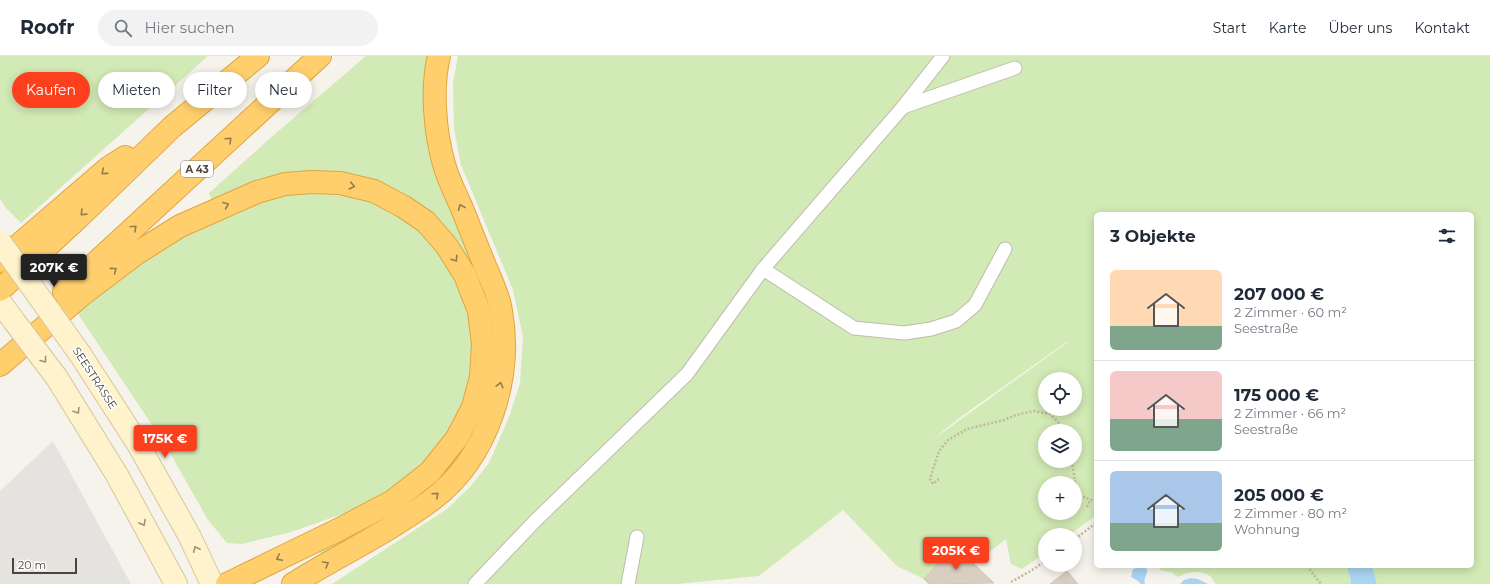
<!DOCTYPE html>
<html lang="de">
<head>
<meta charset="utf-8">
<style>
  body { margin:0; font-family:Montserrat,sans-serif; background:#f2f2f3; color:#1f2937; height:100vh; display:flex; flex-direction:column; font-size:15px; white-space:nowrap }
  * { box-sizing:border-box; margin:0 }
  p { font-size:13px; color:#747a83 }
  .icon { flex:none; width:22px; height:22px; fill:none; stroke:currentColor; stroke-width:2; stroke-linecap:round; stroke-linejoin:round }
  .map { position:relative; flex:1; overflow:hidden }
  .drawer { position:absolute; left:1094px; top:156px; width:380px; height:356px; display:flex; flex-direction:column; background:#fff; border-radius:6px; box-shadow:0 2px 10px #0003 }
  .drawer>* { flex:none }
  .hud { position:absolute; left:12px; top:16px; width:380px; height:36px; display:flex; gap:8px }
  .tools { position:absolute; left:1038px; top:316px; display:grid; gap:8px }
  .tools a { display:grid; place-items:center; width:44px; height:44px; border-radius:50%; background:#fff; box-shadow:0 2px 10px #0003; font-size:20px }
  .scale { position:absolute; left:12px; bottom:10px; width:65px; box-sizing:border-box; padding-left:4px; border:2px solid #4b4439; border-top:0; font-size:11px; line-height:14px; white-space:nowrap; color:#4b4439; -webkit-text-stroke:3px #fff; paint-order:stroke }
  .price { position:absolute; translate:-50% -34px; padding:0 9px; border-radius:4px; background:#fc3f1d; color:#fff; font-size:13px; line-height:26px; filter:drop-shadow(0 1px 2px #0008) }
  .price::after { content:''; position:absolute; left:50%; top:24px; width:12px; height:9px; margin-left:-6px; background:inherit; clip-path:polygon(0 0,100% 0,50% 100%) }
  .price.selected { background:#222; color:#fff }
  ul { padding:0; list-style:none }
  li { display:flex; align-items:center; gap:12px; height:100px; padding:0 16px }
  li+li { border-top:1px solid #e0e1e3 }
  li span { display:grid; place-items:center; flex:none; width:112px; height:80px; border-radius:6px; color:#555 }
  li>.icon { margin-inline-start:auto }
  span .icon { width:48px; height:48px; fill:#fffc; stroke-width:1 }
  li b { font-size:17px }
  h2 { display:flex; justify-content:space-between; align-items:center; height:48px; padding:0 16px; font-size:17px }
  .pill { padding:0 14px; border-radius:18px; background:#fff; box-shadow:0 2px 10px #0003; font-size:14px; line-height:36px }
  .pill.selected { background:#fc3f1d; color:#fff }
  header { display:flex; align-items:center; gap:24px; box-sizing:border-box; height:56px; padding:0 20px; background:#fff; border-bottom:1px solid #e0e1e3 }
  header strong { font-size:19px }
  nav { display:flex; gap:22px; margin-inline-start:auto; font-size:14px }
  .search { width:280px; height:36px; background:#f2f2f3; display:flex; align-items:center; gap:10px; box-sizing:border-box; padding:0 14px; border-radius:22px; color:#747a83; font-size:15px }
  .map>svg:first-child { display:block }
  .green { fill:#d2eab5; fill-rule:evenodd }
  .parking { fill:#e5e3e0 }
  .water { fill:#a9d4f2 }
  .building { fill:#d8cfc1; stroke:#d3c7b4 }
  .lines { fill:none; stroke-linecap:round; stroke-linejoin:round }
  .lane-casing { stroke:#c2bbae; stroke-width:15 }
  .secondary-casing { stroke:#d6c79b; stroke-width:24 }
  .highway-casing { stroke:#e0a43c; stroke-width:24 }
  .path { stroke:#c4b79f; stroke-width:2.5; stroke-dasharray:2 2; stroke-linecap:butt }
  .lane { stroke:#fff; stroke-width:13 }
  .secondary { stroke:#fff3cd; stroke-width:22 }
  .highway { stroke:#ffcf6e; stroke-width:22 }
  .secondary-bridge-casing { stroke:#d6c79b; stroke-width:24; stroke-linecap:butt }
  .secondary-bridge { stroke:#fff3cd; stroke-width:22 }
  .oneway { stroke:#937c4e }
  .oneway2 { stroke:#9c937c }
  .labels { text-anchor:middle; stroke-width:3; stroke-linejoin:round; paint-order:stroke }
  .shield { fill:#fff; stroke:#817c74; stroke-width:1 }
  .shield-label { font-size:10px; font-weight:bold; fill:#4b4439 }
  .street-label { font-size:11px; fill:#4b4439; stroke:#fff }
</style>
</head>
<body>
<header>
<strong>Roofr</strong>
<div class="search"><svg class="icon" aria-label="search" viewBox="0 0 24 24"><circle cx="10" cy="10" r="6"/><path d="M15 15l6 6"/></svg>Hier suchen</div>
<nav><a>Start</a><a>Karte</a><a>Über uns</a><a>Kontakt</a></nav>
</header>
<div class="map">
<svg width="1490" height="528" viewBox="0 0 1490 528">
  <rect width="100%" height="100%" fill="#f6f3ec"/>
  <g class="green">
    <path d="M0,0H208L21,167L6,152L0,143Z"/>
    <path d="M366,0H436L432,43L489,226L500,320L453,419L325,506L315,487L340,475L458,382L484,289L447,188L340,125L215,151L209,137L276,77Z"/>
    <path d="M458,0H1490V528H1377L1371,510H1472V158H1096V463L1094,461L1069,479H1045V497L1022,513L1011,508L1006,483L974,508L954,490L924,523L897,510L843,454L759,520L677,528H332L447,453L470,431L489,407L509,361L520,327L523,281L513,234L461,109L454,73L453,27ZM1068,285V286L928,387L962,360ZM1045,323H1075V353H1045ZM1045,375H1075V405H1045ZM1045,427H1075V457H1045Z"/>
    <path d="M317,132L386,145L441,193L471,252L473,327L452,379L388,442L291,476L242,488L227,487L208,464L166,390L74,252L143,197L284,135Z"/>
    <path d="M1156,510H1346L1350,520L1351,528H1216C1214,526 1212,522 1210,520C1200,513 1187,516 1178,521L1171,516L1162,515Z"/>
  </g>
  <path class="parking" d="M53,385L131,528H0V435Z"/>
  <g class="water">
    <path d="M1346,510H1372L1377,528H1351L1350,520Z"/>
    <path d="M1143,511L1147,513C1148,519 1143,521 1145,528H1141L1138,525L1131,521L1133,513Z"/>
    <path d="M1191,522L1198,523L1208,528H1180L1184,524Z"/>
  </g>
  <g class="building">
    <path d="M954,490L974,508L994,527L929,528L924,523Z"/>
    <path d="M1067,515L1078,528H1050Z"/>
  </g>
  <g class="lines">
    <defs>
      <g id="lane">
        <path d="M903,51L1015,12"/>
        <path d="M763,213L854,272L904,277L931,273L956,265L975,249L1005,193"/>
        <path d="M475,528L535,465L687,318L763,213L903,51L943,0"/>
        <path d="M628,528L637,481"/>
      </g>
      <g id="secondary">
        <path d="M0,246L14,265"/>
        <path d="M80,298L138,388L190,481L212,528"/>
        <path d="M57,322L117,419L176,528"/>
      </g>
      <g id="highway">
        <path d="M0,205L108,112L125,101"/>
        <path d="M0,234L78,162L172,71L258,0"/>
        <path d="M64,236L320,0"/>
        <path d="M0,309L83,238L137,197L180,170L257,136L285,128L312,126L340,127L374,135L404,151L426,166L446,189L465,219L479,255L483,288L481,321L473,351L457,382L430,416L393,445L340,473L227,528"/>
        <path d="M293,528C339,499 389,476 433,443C488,401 513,322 501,255C499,240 491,224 485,210C477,190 469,170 461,150C455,137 448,123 444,108C435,77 431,32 439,0"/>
      </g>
    </defs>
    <use href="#lane" class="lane-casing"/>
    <use href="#secondary" class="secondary-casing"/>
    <use href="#highway" class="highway-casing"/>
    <g class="path">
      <path d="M1072,405L1077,438L1096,446"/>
      <path d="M939,423L933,428L930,423L939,395L948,384L967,373L1004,364L1016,359L1034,355L1050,358L1060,368L1062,375"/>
      <path d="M1087,451L1090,444"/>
      <path d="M1075,483L1096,467"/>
      <path d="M1307,510L1321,528"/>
      <path d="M1011,526L1034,513L1045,505"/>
    </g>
    <use href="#lane" class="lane"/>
    <use href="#secondary" class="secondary"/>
    <use href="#highway" class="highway"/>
    <defs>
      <g id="secondary-bridge">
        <path d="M0,186L80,298"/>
        <path d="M14,265L57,322"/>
      </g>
    </defs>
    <use href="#secondary-bridge" class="secondary-bridge-casing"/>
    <use href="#secondary-bridge" class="secondary-bridge"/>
  </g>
  <defs><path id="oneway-chevron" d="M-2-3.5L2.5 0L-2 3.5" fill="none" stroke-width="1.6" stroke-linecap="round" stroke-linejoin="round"/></defs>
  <g class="oneway">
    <use href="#oneway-chevron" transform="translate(229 84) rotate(-43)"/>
    <use href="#oneway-chevron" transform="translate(104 116) rotate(140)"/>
    <use href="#oneway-chevron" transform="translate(352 130) rotate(13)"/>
    <use href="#oneway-chevron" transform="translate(226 149) rotate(-22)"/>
    <use href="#oneway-chevron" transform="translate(461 151) rotate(-112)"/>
    <use href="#oneway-chevron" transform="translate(83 157) rotate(136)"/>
    <use href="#oneway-chevron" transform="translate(134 172) rotate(-43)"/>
    <use href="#oneway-chevron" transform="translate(455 203) rotate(57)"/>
    <use href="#oneway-chevron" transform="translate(114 214) rotate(-37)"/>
    <use href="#oneway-chevron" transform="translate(500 329) rotate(-76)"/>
    <use href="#oneway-chevron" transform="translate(436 439) rotate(-42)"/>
    <use href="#oneway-chevron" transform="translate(279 502) rotate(154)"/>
    <use href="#oneway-chevron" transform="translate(326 508) rotate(-30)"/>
  </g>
  <g class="oneway2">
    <use href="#oneway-chevron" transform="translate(44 304) rotate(53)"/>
    <use href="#oneway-chevron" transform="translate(77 355) rotate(58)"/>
    <use href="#oneway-chevron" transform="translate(143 467) rotate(61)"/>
    <use href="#oneway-chevron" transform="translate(196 493) rotate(-115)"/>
  </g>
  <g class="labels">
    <rect class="shield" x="181" y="105" width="32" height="16" rx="3"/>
    <g class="shield-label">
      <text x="197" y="117">A 43</text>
    </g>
    <g class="street-label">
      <text transform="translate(95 322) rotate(57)" y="4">SEESTRASSE</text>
    </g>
  </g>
</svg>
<div class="tools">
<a><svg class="icon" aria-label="locate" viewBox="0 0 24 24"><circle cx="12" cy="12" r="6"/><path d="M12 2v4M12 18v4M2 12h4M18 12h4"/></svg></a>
<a><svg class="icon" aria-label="layers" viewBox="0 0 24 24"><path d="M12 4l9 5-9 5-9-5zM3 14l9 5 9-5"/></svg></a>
<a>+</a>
<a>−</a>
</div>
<div class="scale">20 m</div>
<b class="price selected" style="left:54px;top:232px">207K €</b>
<b class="price" style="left:165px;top:403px">175K €</b>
<b class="price" style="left:956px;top:515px">205K €</b>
<div class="hud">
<a class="pill selected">Kaufen</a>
<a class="pill">Mieten</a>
<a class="pill">Filter</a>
<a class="pill">Neu</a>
</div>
<section class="drawer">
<h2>3 Objekte<svg class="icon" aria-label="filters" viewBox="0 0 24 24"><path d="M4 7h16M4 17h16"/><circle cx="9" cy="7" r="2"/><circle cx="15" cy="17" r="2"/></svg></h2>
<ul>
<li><span style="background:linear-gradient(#ffd9b3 70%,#7fa58c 0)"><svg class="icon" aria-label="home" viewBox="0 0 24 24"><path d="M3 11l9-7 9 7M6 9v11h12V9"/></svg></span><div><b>207 000 €</b><p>2 Zimmer · 60 m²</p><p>Seestraße</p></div></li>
<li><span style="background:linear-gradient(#f6c9c9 60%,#7fa58c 0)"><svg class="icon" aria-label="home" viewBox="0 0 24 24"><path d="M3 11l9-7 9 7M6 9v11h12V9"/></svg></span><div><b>175 000 €</b><p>2 Zimmer · 66 m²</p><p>Seestraße</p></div></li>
<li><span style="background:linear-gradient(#a9c7e8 65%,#7fa58c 0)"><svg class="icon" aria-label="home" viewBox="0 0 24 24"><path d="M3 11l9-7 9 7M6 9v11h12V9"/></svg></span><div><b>205 000 €</b><p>2 Zimmer · 80 m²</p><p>Wohnung</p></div></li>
</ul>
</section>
</div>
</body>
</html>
